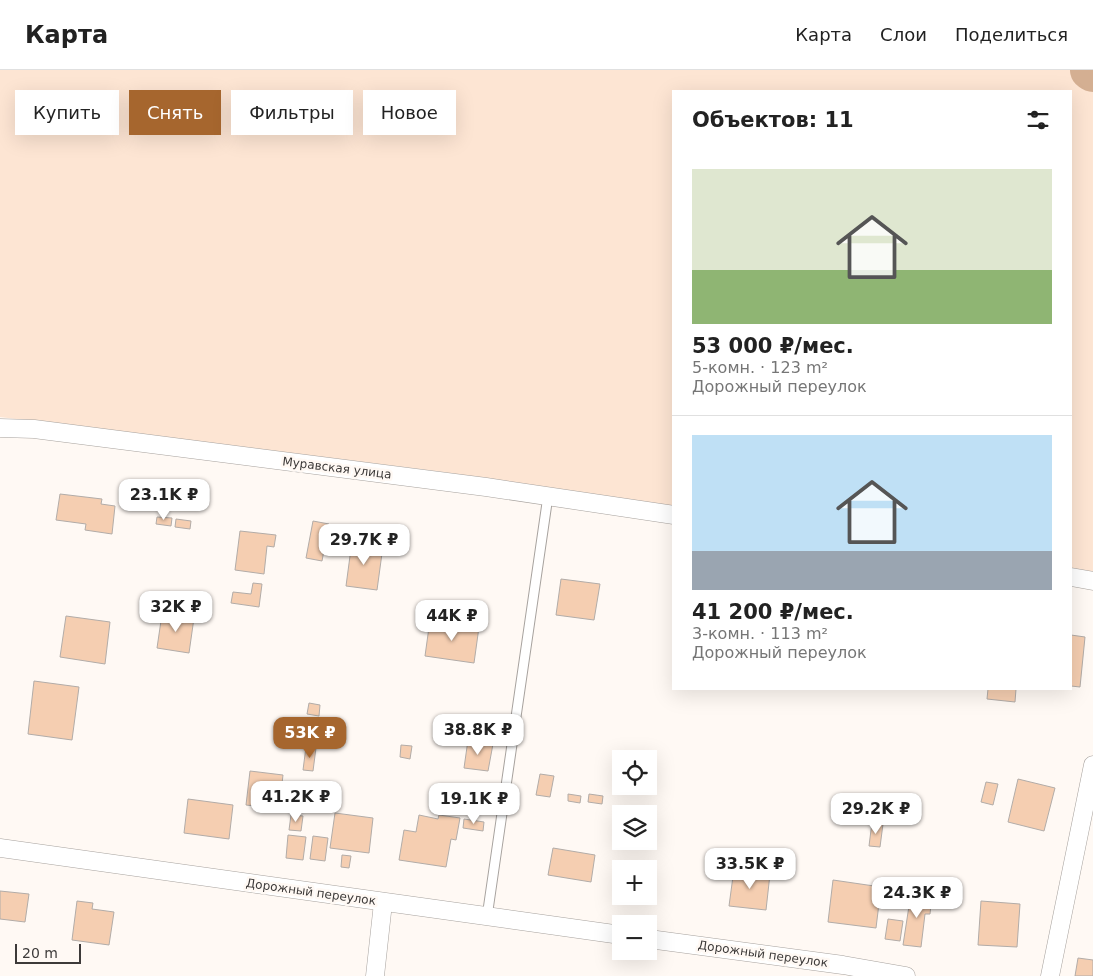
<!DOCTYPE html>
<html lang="ru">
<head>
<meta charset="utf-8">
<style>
  body { margin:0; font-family:"DejaVu Sans",sans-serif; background:#f2f2f2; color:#222; height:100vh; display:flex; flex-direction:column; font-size:19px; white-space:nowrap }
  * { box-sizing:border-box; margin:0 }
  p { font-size:16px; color:#767676 }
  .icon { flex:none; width:28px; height:28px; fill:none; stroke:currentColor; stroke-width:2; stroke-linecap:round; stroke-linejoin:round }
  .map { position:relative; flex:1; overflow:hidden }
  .side { position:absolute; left:672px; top:20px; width:400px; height:600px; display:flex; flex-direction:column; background:#fff; border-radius:0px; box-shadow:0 5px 20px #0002 }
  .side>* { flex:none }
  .guide { position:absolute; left:15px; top:20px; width:475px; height:45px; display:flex; gap:10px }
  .fabs { position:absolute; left:612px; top:680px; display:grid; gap:10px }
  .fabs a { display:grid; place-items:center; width:45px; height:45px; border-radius:0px; background:#fff; box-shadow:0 5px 20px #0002; font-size:25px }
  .scale { position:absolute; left:15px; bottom:12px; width:66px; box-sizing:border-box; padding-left:5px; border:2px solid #3d3a39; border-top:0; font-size:14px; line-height:18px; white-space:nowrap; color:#3d3a39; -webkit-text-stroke:4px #fff9f4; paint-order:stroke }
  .price { position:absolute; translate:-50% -42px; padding:0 11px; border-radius:10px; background:#fff; color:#222; font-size:16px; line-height:32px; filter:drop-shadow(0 1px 2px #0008) }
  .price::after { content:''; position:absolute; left:50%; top:30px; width:15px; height:11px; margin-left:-8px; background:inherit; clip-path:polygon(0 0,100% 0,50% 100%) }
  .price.current { background:#a6662e; color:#fff }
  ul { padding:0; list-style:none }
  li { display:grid; align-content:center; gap:10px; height:265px; padding:0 20px }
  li+li { border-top:1px solid #e0e0e0 }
  li span { display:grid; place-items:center; height:155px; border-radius:0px; color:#555 }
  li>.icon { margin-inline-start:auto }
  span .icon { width:90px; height:90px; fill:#fffc; stroke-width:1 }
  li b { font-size:21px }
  h2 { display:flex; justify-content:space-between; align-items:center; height:60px; padding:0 20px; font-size:21px }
  .chip { padding:0 18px; border-radius:0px; background:#fff; box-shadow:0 5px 20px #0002; font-size:18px; line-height:45px }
  .chip.current { background:#a6662e; color:#fff }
  header { display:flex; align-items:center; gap:30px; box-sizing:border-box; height:70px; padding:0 25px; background:#fff; border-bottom:1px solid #e0e0e0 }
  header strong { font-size:24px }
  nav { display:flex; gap:28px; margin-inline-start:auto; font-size:18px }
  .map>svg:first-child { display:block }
  .green { fill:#fde5d3 }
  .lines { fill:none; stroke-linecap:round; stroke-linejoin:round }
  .river { stroke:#d4af92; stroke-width:40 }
  .building { fill:#f5ceb1; stroke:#b2aca8 }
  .service-casing { stroke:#a7a29e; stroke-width:11 }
  .minor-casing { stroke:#a7a29e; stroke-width:19 }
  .service { stroke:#fff; stroke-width:9 }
  .minor { stroke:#fff; stroke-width:18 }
  .labels { text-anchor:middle; stroke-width:5; stroke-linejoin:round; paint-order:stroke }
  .street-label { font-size:12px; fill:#3d3a39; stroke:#fff9f4 }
</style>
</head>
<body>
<header>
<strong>Карта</strong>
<nav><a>Карта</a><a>Слои</a><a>Поделиться</a></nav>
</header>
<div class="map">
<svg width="1093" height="906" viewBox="0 0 1093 906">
  <rect width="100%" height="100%" fill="#fff9f4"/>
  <path class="green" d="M0,0H1093V506L1071,502V21H674V439L443,402L0,347Z"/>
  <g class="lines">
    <path class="river" d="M1090,0L1093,2"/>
  </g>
  <g class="building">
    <path d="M60,424L102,429L101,434L115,436L112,464L85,460L86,454L56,450Z"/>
    <path d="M157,447L172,448L171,456L156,454Z"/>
    <path d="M176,449L191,451L190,459L175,457Z"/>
    <path d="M313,451L329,454L322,491L306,488Z"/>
    <path d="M240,461L276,465L274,477L267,476L264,504L235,500Z"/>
    <path d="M352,471L383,476L377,520L346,516Z"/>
    <path d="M561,509L600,514L594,550L556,545Z"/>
    <path d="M253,513L262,514L259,537L231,533L233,522L251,524Z"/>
    <path d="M162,544L194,548L189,583L157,578Z"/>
    <path d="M66,546L110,552L105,594L60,587Z"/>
    <path d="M430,550L479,557L474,593L425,586Z"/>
    <path d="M1071,565L1085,567L1080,617L1071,616Z"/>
    <path d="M34,611L79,617L72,670L28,664Z"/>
    <path d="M988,619H1016L1015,632L987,629Z"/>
    <path d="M309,633L320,635L319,646L307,644Z"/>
    <path d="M468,670L493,674L488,701L464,698Z"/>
    <path d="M401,675L412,676L410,689L400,687Z"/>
    <path d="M306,677L316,678L313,701L303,700Z"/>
    <path d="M250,701L283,705L279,739L246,735Z"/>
    <path d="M540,704L554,706L550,727L536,725Z"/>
    <path d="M1018,709L1055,718L1044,761L1008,752Z"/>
    <path d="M986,712L998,714L993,735L981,732Z"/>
    <path d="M568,724L581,726L580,733L568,731Z"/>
    <path d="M589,724L603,726L602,734L588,732Z"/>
    <path d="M188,729L233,735L229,769L184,763Z"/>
    <path d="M335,743L373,748L369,783L330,778Z"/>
    <path d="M291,745L303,746L301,761L289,760Z"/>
    <path d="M419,745L438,749L439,745L460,748L456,770L451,769L446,797L399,790L404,760L416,762Z"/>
    <path d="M464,749L484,752L483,761L463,758Z"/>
    <path d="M872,752L883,754L880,777L869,776Z"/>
    <path d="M288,765L306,767L303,790L286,788Z"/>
    <path d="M313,766L328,768L325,791L310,789Z"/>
    <path d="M553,778L595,785L591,812L548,805Z"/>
    <path d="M342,785L351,786L349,798L341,797Z"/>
    <path d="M734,799L770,804L766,840L729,836Z"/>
    <path d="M833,810L881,817L876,858L828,852Z"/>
    <path d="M0,821L29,824L25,852L0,849Z"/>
    <path d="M911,823L932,826L930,844H925L921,877L903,875Z"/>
    <path d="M77,831L93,833L92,839L114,842L109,875L72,870Z"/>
    <path d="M981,831L1020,834L1017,877L978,875Z"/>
    <path d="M888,849L903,851L900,871L885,869Z"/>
    <path d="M1078,888L1093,890V906H1075Z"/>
  </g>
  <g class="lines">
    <defs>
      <path id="service" d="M487,847L548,426"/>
      <g id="minor">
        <path d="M0,358L34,359L486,417L674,445"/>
        <path d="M1071,507L1093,511"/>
        <path d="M0,778L621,865"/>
        <path d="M649,869L843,895L906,906"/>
        <path d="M375,906L383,833"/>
        <path d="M1050,906L1093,695"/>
      </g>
    </defs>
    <use href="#service" class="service-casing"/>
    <use href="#minor" class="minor-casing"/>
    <use href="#service" class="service"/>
    <use href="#minor" class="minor"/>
  </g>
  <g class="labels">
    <g class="street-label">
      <text transform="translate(337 398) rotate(7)" y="4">Муравская улица</text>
      <text transform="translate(311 822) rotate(8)" y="4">Дорожный переулок</text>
      <text transform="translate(763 884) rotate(8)" y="4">Дорожный переулок</text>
    </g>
  </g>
</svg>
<div class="fabs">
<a><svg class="icon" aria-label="locate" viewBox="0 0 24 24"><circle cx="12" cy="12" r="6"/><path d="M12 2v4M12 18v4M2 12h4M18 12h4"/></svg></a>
<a><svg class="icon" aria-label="layers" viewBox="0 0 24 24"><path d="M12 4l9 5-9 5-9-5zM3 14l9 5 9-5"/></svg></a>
<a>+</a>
<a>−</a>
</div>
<div class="scale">20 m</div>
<b class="price" style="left:164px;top:451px">23.1K ₽</b>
<b class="price" style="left:364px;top:496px">29.7K ₽</b>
<b class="price" style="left:176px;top:563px">32K ₽</b>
<b class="price" style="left:452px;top:572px">44K ₽</b>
<b class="price" style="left:478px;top:686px">38.8K ₽</b>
<b class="price current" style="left:310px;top:689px">53K ₽</b>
<b class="price" style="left:296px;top:753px">41.2K ₽</b>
<b class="price" style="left:474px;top:755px">19.1K ₽</b>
<b class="price" style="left:876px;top:765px">29.2K ₽</b>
<b class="price" style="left:750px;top:820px">33.5K ₽</b>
<b class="price" style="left:917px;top:849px">24.3K ₽</b>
<div class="guide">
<a class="chip">Купить</a>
<a class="chip current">Снять</a>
<a class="chip">Фильтры</a>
<a class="chip">Новое</a>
</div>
<section class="side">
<h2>Объектов: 11<svg class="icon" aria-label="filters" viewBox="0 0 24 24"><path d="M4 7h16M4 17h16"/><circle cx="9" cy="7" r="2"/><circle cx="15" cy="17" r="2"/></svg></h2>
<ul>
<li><span style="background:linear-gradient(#dfe7d0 65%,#8fb573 0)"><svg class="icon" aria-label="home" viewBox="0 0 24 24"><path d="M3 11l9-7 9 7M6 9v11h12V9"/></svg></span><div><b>53 000 ₽/мес.</b><p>5-комн. · 123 m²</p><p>Дорожный переулок</p></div></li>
<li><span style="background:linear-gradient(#bfe0f5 75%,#9aa5b1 0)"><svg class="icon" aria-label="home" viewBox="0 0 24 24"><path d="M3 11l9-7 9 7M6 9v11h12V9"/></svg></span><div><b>41 200 ₽/мес.</b><p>3-комн. · 113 m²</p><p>Дорожный переулок</p></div></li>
</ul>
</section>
</div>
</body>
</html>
